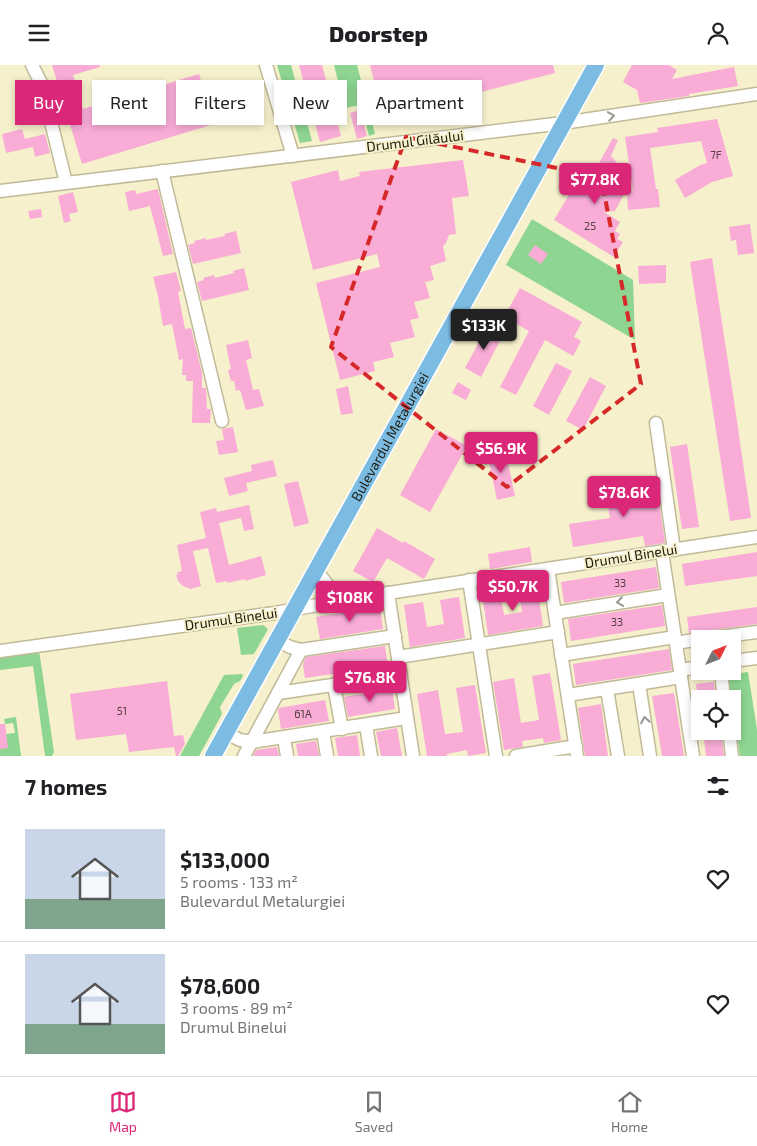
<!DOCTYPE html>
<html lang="en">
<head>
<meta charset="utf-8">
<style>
  body { margin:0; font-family:"Exo 2",sans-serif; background:#f2f2f2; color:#202124; height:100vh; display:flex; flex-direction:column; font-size:19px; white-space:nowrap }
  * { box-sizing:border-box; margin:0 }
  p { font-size:16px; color:#757577 }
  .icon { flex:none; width:28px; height:28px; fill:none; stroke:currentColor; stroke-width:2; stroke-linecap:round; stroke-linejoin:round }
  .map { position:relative; height:691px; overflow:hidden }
  .details { display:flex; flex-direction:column; background:#fff; flex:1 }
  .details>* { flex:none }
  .hud { position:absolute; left:15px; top:15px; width:500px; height:45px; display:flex; gap:10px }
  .needle { width:32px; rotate:48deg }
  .tools { position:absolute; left:691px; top:565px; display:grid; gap:10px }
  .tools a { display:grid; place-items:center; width:50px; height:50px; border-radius:0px; background:#fff; box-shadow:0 2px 8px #0003; font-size:25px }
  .price { position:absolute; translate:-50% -42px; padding:0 11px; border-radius:5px; background:#db2777; color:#fff; font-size:16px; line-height:32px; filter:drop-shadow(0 1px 2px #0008) }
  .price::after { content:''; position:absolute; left:50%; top:30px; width:15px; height:11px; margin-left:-8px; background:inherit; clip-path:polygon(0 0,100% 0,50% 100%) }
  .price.selected { background:#222; color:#fff }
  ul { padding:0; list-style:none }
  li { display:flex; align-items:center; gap:15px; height:125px; padding:0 25px }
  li+li { border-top:1px solid #e0e0e0 }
  li span { display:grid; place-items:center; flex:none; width:140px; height:100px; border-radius:0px; color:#555 }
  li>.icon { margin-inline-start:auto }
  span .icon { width:60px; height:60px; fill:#fffc; stroke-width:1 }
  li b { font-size:21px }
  h2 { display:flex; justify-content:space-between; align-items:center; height:60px; padding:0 25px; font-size:21px }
  .tag { padding:0 18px; border-radius:0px; background:#fff; box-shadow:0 2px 8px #0003; font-size:18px; line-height:45px }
  .tag.selected { background:#db2777; color:#fff }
  header { display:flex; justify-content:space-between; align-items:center; height:65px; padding:0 25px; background:#fff; font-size:22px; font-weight:800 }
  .menu { display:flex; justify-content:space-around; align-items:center; height:70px; border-top:1px solid #e0e0e0; background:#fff; font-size:14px; color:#757577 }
  .menu a { display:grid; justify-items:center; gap:2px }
  .menu .selected { color:#db2777 }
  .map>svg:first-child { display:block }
  .green { fill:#8dd590 }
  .building { fill:#f8acd6 }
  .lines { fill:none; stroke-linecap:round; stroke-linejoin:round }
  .minor-casing { stroke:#c0ba98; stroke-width:15 }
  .major-casing { stroke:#fff; stroke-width:19 }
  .minor { stroke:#fff; stroke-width:12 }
  .major { stroke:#7cbce3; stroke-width:16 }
  .oneway { stroke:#999893 }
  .marked { fill:none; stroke:#d62828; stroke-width:4; stroke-dasharray:10 6; stroke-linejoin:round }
  .labels { text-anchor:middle; stroke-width:4; stroke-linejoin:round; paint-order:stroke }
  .number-label { font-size:11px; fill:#543f40 }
  .street-label { font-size:14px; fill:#1d1b0e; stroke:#f6f0cc }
</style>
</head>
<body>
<header><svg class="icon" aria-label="menu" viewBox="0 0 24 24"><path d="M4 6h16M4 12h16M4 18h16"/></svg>Doorstep<svg class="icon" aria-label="person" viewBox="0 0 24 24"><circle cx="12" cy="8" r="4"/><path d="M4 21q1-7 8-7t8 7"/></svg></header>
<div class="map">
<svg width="757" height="691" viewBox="0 0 757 691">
  <rect width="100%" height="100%" fill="#f6f0cc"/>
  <g class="green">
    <path d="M277,0H291L312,76L300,78Z"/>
    <path d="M334,0H357L375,69L369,71L361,40L345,43Z"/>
    <path d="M532,154L633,215L635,275L506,200Z"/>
    <path d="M263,560L268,564L254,589L241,590L237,563Z"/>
    <path d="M39,585L54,687L52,691H45L33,601L0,605V592Z"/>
    <path d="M748,607L757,665V691H740L732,634H731L728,610Z"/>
    <path d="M242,609L243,611L240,616L234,619L220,642L222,649L199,691H180L224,610Z"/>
    <path d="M16,652L21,691H0V684L6,669L15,668L13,658L5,659L4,654Z"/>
  </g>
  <g class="building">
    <path d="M52,0H100V2L73,10L83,44L199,9L214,59L82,99Z"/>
    <path d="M299,0H322L341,71L320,77Z"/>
    <path d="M370,0H553L555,8L383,52Z"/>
    <path d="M632,0H669L677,5L672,14L734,2L738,21L689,29V31L640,38L637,25L623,17Z"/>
    <path d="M360,45L367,71L357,74L350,48Z"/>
    <path d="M717,54L733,111L712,117L685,133L675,115L700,100L707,98L701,76L650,83L656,124H658L660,142L628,145L627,127L633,126L625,72L658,67L657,63Z"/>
    <path d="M22,64L25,74L45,69L50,88L35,92L33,82L6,88L2,69Z"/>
    <path d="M613,73L618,75L611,91L625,107L613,128L625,127L615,146L604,147L620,157L615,166L620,169L617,174L623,177L614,192L554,155L570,128L558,122L562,113L584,125Z"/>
    <path d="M463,95L469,131L452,133L456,169L449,170L446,178L443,181L446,196L430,201L434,215L425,217L430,233L414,237L419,253L410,255L415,272L390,278L394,292L373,297L375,306L340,315L316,218L380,202L377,189L313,205L291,117L338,105L340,116L360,111L359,107Z"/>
    <path d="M158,124L173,189L163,191L150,141L129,146L125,127L135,125L136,129Z"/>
    <path d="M73,127L78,147L69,149L71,156L64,158L58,131Z"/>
    <path d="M41,144L42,152L30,154L28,146Z"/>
    <path d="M750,159L754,188L738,190L736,175L731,176L729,162Z"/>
    <path d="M236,166L241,188L193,199L188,180L195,178L194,176L206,173V175L225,171L224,169Z"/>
    <path d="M535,180L548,189L541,199L528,190Z"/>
    <path d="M712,193L733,329L751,453L730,456L690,197Z"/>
    <path d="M666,200V218L639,219L638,201Z"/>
    <path d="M244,203L249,225L202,236L197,217L204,215L203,213L214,210L215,213L234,208L233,206Z"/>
    <path d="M176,207L181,226L178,227L185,264L191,263L202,308V323H206L207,344H211L210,358H192L193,316H186V310H182L183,294L179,295L172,259L163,261L158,231L153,212Z"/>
    <path d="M520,223L582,257L574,272L581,276L573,291L545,275L516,330L500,322L529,266L504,252Z"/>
    <path d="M488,260L504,268L481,312L465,303Z"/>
    <path d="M248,275L252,293L246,295L253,325L259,324L264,341L246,345L240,325L236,326L234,316H231L228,305L231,304L226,280Z"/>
    <path d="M556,298L572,306L549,350L533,341Z"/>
    <path d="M590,312L606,321L583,365L566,356Z"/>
    <path d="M458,317L471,325L466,335L452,328Z"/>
    <path d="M348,321L353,348L341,350L336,324Z"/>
    <path d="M233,362L238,387L219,390L216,376L224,375L222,364Z"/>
    <path d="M436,364L467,381L430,447L400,430Z"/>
    <path d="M687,379L699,462L682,464L670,382Z"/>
    <path d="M505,383L515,431L497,435L487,386Z"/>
    <path d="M273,395L277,411L246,418L248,426L229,431L224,413L252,406L251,400Z"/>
    <path d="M625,415L626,426L657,422L665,478L645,481L643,471L573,482L569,459L610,453L604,418Z"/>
    <path d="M298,416L309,458L294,462L284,419Z"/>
    <path d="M249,440L254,464L244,466L241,453L219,458L229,500L261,491L266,510L245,516V514L227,518V516L216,518L208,483L193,486L201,521L191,524L183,521L178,516L176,510H178L177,507L182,506L177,480L206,473L200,447L216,443L217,447Z"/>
    <path d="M377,463L403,478L404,476L435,494L424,514L387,493L373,517L353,506Z"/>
    <path d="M530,482L532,497L490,504L488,489Z"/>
    <path d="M757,487V511L685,521L682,499Z"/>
    <path d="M656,502L659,523L564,538L561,517Z"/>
    <path d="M537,520L543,561L488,570L482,528L500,525L504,550L522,547L518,522Z"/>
    <path d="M459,532L465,573L410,582L404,540L423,537L427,562L444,559L440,535Z"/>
    <path d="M662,540L665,561L571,576L568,554Z"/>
    <path d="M380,542L383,564L320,574L316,552Z"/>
    <path d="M757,542V559L689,568L687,552Z"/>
    <path d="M385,581L388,601L305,613L303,599L306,592Z"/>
    <path d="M669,584L672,605L576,620L573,599Z"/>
    <path d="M550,608L561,675L544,678L543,673L522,676L523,682L504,685L493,617L514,613L521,658L539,655L532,611Z"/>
    <path d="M167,616L174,671L183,670L185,679L178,691H176L174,682L129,687L126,669L76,675L70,629Z"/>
    <path d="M714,617L716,634H698L696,619Z"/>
    <path d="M475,620L486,688L468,691L467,685L447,689V691H427L417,629L438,625L445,669L463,667L456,623Z"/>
    <path d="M392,624L395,644L348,652L344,632Z"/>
    <path d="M674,628L684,691H662L652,631Z"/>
    <path d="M325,635L329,656L281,664L278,645L279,643Z"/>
    <path d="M601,639L608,691H585L578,643Z"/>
    <path d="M0,659H5L8,683L0,684Z"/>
    <path d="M397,663L402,691H381L376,667Z"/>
    <path d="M703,666H721L724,691H706Z"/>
    <path d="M357,670L360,691H338L335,673Z"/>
    <path d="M316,676L319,691H298L296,679Z"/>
    <path d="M277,682L279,691H253L256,685Z"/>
  </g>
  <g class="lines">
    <defs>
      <g id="minor">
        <path d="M32,0L42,20L66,118"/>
        <path d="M266,0L293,91"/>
        <path d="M162,106L222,356"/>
        <path d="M0,126L563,58L757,29"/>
        <path d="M656,358L674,485"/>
        <path d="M662,487L693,691"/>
        <path d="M548,504L577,691"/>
        <path d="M316,505L329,522L349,534"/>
        <path d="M469,515L496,691"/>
        <path d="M388,528L413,691"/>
        <path d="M555,548L668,530"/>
        <path d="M704,574L757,567"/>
        <path d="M277,575L290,582L301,585L395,571"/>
        <path d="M676,578L700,574"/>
        <path d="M0,586L275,548L349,534L757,472"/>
        <path d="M561,590L675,572"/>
        <path d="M398,592L558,567"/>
        <path d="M732,596L757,593"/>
        <path d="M680,605L700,602"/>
        <path d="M721,606L724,634"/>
        <path d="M639,619L650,691"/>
        <path d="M334,620L342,664"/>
        <path d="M607,624L618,691"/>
        <path d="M278,628L401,610"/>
        <path d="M568,630L681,612"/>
        <path d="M366,660L371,691"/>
        <path d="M729,666L732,691"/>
        <path d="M323,667L327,691"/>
        <path d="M226,668L240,675L252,677L407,653"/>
        <path d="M284,673L287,691"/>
        <path d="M244,691L301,585"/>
        <path d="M516,691L576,681"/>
      </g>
      <g id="major">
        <path id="s1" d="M213,691L596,0"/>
      </g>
    </defs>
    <use href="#minor" class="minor-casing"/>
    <use href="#major" class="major-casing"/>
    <use href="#minor" class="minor"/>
    <use href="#major" class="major"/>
  </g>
  <defs><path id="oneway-chevron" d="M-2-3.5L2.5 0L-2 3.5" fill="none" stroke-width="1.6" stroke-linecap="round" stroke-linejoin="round" transform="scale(1.25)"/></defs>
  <g class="oneway">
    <use href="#oneway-chevron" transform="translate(611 51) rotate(-9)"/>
    <use href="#oneway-chevron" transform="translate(620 537) rotate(171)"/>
    <use href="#oneway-chevron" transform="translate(645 655) rotate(-99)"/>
  </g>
  <path class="marked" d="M406,72L601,112L641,319L507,422L331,282Z"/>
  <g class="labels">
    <g class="number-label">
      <text x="716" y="94">7F</text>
      <text x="590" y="165">25</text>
      <text x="620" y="522">33</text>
      <text x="617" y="561">33</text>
      <text x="122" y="650">51</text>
      <text x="303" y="653">61A</text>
    </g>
    <g class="street-label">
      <text transform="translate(415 76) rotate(-7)" y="5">Drumul Gilăului</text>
      <text dy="5" stroke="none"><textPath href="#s1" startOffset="365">Bulevardul Metalurgiei</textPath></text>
      <text transform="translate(631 491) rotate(-9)" y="5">Drumul Binelui</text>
      <text transform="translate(231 554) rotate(-8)" y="5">Drumul Binelui</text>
    </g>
  </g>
</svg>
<div class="tools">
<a><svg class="needle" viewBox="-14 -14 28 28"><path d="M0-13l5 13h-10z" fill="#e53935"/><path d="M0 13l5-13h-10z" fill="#757577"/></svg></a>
<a><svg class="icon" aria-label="locate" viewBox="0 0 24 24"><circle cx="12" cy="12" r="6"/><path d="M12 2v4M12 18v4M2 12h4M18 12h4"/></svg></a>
</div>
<b class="price" style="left:595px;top:140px">$77.8K</b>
<b class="price selected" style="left:484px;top:286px">$133K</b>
<b class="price" style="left:501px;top:409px">$56.9K</b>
<b class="price" style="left:624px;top:453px">$78.6K</b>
<b class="price" style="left:513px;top:547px">$50.7K</b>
<b class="price" style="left:350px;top:558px">$108K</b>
<b class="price" style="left:370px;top:638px">$76.8K</b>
<div class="hud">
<a class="tag selected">Buy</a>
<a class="tag">Rent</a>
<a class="tag">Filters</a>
<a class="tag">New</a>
<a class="tag">Apartment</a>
</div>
</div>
<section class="details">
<h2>7 homes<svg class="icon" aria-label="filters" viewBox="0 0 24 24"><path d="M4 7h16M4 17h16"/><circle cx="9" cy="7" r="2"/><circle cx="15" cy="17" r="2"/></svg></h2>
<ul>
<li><span style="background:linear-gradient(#c9d6e8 70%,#7fa58c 0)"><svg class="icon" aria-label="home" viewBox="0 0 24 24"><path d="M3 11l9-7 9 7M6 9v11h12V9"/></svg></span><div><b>$133,000</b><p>5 rooms · 133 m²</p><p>Bulevardul Metalurgiei</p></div><svg class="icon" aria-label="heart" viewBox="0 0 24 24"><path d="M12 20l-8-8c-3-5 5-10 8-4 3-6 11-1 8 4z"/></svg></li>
<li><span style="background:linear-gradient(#c9d6e8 70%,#7fa58c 0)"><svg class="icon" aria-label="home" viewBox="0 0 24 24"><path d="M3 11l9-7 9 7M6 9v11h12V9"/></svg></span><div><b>$78,600</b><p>3 rooms · 89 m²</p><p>Drumul Binelui</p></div><svg class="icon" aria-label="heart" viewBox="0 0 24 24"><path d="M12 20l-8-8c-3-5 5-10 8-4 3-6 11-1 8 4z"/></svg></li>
</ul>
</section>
<nav class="menu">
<a class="selected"><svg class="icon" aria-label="map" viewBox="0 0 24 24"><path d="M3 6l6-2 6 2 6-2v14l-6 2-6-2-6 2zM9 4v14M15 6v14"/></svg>Map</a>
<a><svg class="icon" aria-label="saved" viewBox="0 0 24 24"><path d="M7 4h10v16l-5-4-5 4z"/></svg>Saved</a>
<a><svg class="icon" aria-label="home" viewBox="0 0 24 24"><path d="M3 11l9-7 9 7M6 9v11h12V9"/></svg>Home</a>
</nav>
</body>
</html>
